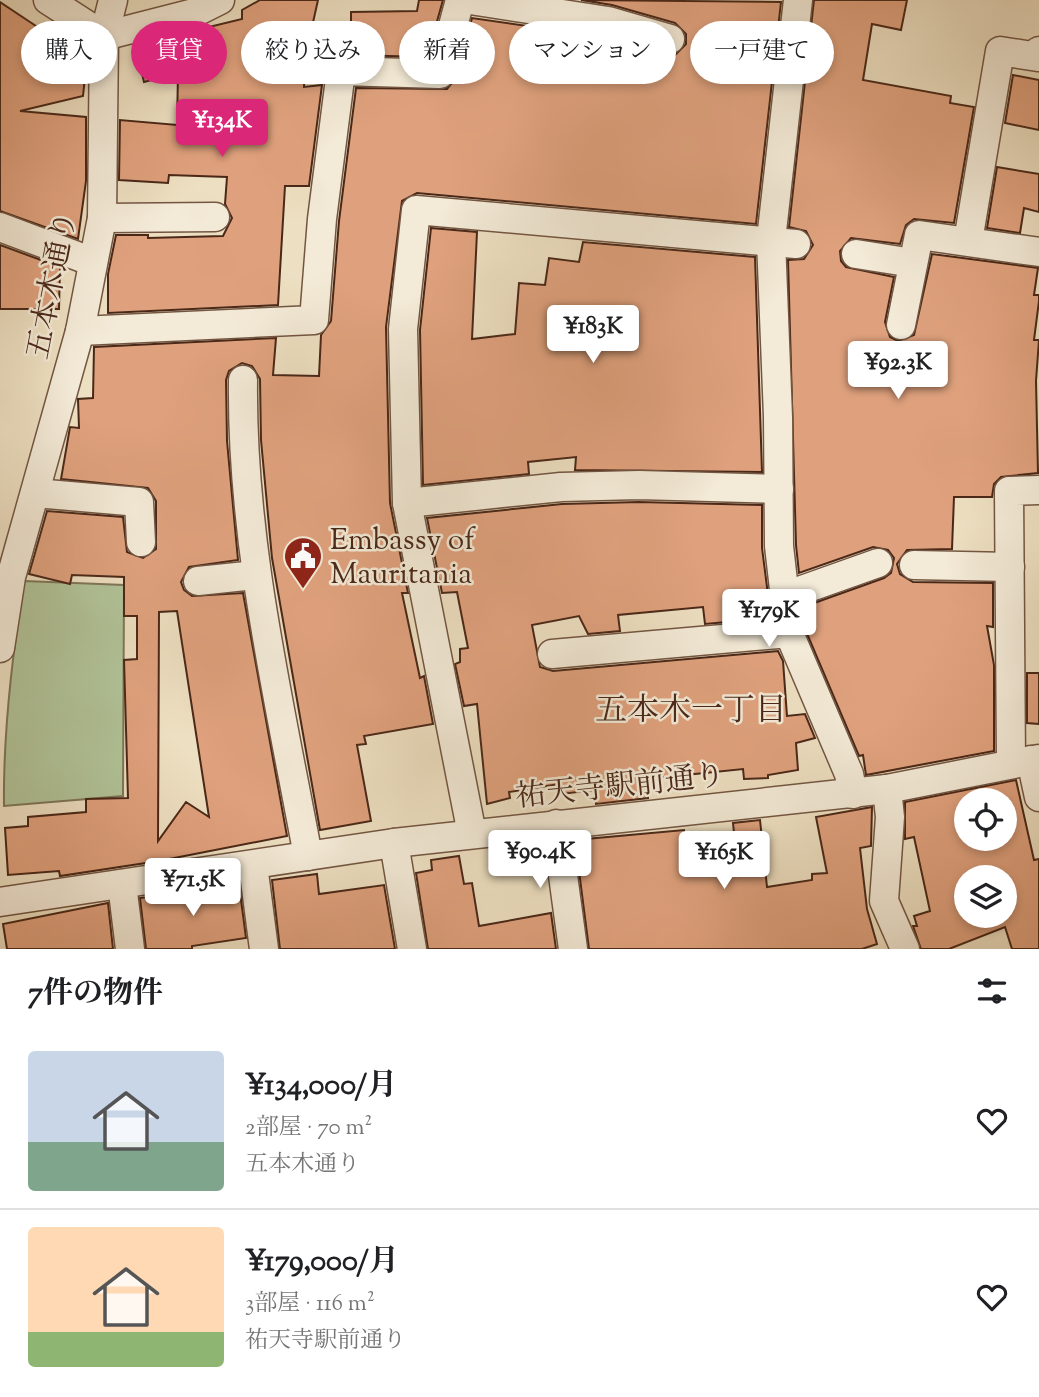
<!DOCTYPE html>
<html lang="ja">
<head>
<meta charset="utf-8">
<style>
  body { margin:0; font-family:"Sorts Mill Goudy","Noto Serif JP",serif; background:#f6f6f6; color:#202124; height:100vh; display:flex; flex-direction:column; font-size:26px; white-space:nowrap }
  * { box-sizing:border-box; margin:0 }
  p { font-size:23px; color:#757577 }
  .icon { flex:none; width:38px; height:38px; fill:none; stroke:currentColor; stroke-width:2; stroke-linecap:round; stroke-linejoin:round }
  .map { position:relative; height:949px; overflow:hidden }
  .drawer { display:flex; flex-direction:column; background:#fff; flex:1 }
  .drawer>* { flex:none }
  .top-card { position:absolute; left:21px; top:21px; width:998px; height:63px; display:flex; gap:14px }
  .fabs { position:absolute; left:954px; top:788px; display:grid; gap:14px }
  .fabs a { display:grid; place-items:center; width:63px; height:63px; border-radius:50%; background:#fff; box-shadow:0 4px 10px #0003; font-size:35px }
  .price { position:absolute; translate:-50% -60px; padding:0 16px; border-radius:7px; background:#fff; color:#222; font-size:23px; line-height:46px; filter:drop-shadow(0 2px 4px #0008) }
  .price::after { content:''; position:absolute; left:50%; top:42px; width:21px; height:16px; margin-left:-10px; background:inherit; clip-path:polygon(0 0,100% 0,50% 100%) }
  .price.current { background:#db2777; color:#fff }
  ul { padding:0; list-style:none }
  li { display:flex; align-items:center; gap:21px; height:175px; padding:0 28px }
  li+li { border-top:2px solid #e0e0e0 }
  li span { display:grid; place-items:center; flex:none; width:196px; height:140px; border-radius:7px; color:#555 }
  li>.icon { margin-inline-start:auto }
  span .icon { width:84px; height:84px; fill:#fffc; stroke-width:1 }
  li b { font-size:30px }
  h2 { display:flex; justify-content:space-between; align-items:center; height:84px; padding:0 28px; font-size:30px }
  .chip { padding:0 24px; border-radius:32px; background:#fff; box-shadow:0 4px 10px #0003; font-size:24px; line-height:63px }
  .chip.current { background:#db2777; color:#fff }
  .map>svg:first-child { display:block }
  .green { fill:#b1c398; stroke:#7e7658; stroke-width:2 }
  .building { fill:#dfa17d; stroke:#4a2818; stroke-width:2; fill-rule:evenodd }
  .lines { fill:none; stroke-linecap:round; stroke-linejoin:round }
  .minor-casing { stroke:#735642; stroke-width:31 }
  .minor { stroke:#f3ead7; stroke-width:28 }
  .labels { text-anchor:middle; stroke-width:5; stroke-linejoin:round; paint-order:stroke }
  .street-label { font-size:30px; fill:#4a2818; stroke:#f3ead7 }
  .poi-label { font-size:30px; fill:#4a2818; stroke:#f3ead7; text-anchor:start }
  .neighbourhood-label { font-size:32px; fill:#4a2818; stroke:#f3ead7 }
</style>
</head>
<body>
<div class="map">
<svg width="1039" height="949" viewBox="0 0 1039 949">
  <rect width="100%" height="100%" fill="#eddfc1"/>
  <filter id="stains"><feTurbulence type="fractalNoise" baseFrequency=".00286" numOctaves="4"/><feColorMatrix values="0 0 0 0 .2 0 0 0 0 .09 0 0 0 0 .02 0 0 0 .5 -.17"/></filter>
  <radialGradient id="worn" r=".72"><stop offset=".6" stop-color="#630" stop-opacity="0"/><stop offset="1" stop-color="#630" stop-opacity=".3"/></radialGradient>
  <path class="green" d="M24,581L124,585L123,796L4,806C3,731 12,656 24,581Z"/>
  <g class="building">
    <path d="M260,0H318L312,27H307L304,87L322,85L309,186H285L278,305L108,313V274L116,235H148V238L223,236L232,218L225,204L227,177L169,175L168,183L119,180L120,120L177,125L178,73L144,82L135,45L242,19V10Z"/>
    <path d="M419,0H443L427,57L351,55V12L417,11Z"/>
    <path d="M581,0L781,2L756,224L417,193L402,201L386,327L390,503L408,593H402L420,678L424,676L433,724L364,736L366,744L357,745L371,821L320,830L272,558L261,440L260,379L252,366L242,363L229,371L226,380L227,441L238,560L189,567L181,582L184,590L192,596L243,593L287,836L159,861L60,876L59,871L8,875L5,828L28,826V817L86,812V799L128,798L124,660L137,659V616H124V577L72,575L70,584L29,574L47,511L123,517L127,552L143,558L156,549V501L148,488L61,479L70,427L79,428L78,399L93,398L94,347L276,338L273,375L319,376L321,335L331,321L339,221L356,88L447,89L456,78L472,18L604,37L666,55H675L686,44V34L675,23L612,5ZM177,611L209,817L186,802L158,841L159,612Z"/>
    <path d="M814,0H907L901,30L872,24L863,80L951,96L950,103L974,107L954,223L914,219L906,225L900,244L851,238L840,251L841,261L846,267L894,277L885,322L890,337L898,341L914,335L932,254L1038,268L1034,295H1039V301L1034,340H1039L1036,381L1038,473L1001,477L994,484L992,497H954L952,549L907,550L897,564L900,574L913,582L993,583V627L987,626L994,665V751L866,775L863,755L859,756L805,629L803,607L884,578L891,573L894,558L888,550L873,547L799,573L796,545L788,260L804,259L813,245L806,231L789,227Z"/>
    <path d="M0,2L42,30L40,34L78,55L67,75L85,77L83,96L20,111L86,117V181L78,239L0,211Z"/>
    <path d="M1013,75L1039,80V130L1005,123Z"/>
    <path d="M997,167L1039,174V212L1024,208L1020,233L987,228Z"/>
    <path d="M431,228L477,232L472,339L515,334L519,283L545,285L549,258L579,262L583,242L755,257L762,472L575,470L576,457L528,462L529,474L423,485L420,330Z"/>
    <path d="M0,245L60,267L59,309H0Z"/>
    <path d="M639,502L762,505V548L771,618L705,624L703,607L618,615L620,631L588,634L579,616L532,625L540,667L553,671L778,651L783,661L787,716L805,714L815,738L796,743L798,770L768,775V778L744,779L743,769L647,779L648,798L596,804L595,790L561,794L560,784L509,792L510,798L487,804L477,704L464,706L455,664L460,662V649L468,648L457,592L442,593L427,518L562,504Z"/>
    <path d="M1027,673H1039V724L1027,723Z"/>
    <path d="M1016,780L1034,860L1039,859V949H1012L1005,927L949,949H921L913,926H917L914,916L930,911L914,837L905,839V802ZM966,800H1004V838H966ZM966,877H1004V915H966Z"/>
    <path d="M872,807L871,846L860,848L867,909L877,944L862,949H589L575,840L684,830L685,839L734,833L733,823L760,820L767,887L812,880V874L827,873L816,817Z"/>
    <path d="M459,856L464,884L472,883L479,926L551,913L556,949H428L416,873L432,870L431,860Z"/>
    <path d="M317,874L319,894L384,885L395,949H280L272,880Z"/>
    <path d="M239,884L246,938L192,946V949H146L140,898Z"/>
    <path d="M108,903L113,949H7L3,924Z"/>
  </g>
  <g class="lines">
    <defs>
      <g id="minor">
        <path d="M48,0L104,36"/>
        <path d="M470,0L608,21L670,39"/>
        <path d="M798,0L771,240L778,417L779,546L789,633L849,774L853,794"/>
        <path d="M104,36L194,13L220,0"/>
        <path d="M102,218L215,217"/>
        <path d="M0,227L93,262"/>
        <path d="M968,241L1000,51L1038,57L1039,51"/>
        <path d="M856,254L913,263"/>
        <path d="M901,325L919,235L1039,252"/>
        <path d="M80,331L314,320L322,219L341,71L440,74L460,0"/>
        <path d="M243,380C241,541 279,699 308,856"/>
        <path d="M35,493L139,502L141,542"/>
        <path d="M407,503L561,487L639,485L779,489"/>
        <path d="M914,565L1010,567"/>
        <path d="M198,581L256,575"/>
        <path d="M785,596L878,563"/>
        <path d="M0,648L11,577L80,331L102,218L104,36L113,0"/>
        <path d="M552,654L789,633"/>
        <path d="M1031,760L1039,797"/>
        <path d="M1011,764L1009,491L1039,490"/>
        <path d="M887,789L890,817L884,901L905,949"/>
        <path d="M556,824L573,949"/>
        <path d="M472,834L407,503L403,329L416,210L796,244"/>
        <path d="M394,843L412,949"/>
        <path d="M253,865L264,949"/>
        <path d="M122,884L130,949"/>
        <path d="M0,902L394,843L887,789L1039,759"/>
      </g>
    </defs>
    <use href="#minor" class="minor-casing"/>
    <use href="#minor" class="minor"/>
  </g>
  <defs>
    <symbol id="civic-pin" viewBox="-11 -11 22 30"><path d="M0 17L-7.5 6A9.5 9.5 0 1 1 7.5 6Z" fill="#8f2418" stroke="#f3ead7"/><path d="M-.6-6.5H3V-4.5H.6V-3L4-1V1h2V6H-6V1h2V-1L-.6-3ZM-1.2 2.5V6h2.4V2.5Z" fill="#fff"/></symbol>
  </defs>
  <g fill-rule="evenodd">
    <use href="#civic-pin" x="281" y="534" width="44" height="60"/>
  </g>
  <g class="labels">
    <g class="street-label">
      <text transform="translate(51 285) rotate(-79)" y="10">五本木通り</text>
      <text transform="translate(620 785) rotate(-6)" y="10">祐天寺駅前通り</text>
    </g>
    <g class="poi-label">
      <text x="330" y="549">Embassy of<tspan x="330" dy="34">Mauritania</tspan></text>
    </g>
    <g class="neighbourhood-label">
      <text x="691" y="720">五本木一丁目</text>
    </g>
  </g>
  <rect width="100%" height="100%" filter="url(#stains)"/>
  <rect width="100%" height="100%" fill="url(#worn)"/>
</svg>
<div class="fabs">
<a><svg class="icon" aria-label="locate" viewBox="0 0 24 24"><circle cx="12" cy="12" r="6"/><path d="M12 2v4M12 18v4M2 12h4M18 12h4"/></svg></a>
<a><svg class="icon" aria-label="layers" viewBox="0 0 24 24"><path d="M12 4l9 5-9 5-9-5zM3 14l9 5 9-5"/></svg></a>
</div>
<b class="price current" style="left:222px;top:159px">¥134K</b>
<b class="price" style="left:593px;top:365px">¥183K</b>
<b class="price" style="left:898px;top:401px">¥92.3K</b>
<b class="price" style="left:769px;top:649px">¥179K</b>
<b class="price" style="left:540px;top:890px">¥90.4K</b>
<b class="price" style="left:724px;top:891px">¥165K</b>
<b class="price" style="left:193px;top:918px">¥71.5K</b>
<div class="top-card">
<a class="chip">購入</a>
<a class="chip current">賃貸</a>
<a class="chip">絞り込み</a>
<a class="chip">新着</a>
<a class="chip">マンション</a>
<a class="chip">一戸建て</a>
</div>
</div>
<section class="drawer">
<h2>7件の物件<svg class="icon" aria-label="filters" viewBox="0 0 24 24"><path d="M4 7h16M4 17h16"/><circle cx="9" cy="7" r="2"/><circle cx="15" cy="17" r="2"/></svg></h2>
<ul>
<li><span style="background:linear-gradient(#c9d6e8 65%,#7fa58c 0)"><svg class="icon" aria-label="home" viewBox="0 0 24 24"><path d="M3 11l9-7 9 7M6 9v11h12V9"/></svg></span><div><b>¥134,000/月</b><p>2部屋 · 70 m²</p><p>五本木通り</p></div><svg class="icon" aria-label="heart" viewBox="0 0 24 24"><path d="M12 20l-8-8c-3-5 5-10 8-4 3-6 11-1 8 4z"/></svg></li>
<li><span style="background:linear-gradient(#ffd9b3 75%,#8fb573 0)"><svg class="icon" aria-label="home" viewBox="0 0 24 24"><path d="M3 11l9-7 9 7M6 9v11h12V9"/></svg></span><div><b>¥179,000/月</b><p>3部屋 · 116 m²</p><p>祐天寺駅前通り</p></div><svg class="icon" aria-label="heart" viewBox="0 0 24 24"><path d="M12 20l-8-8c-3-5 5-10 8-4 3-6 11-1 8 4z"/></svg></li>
</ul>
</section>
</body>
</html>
